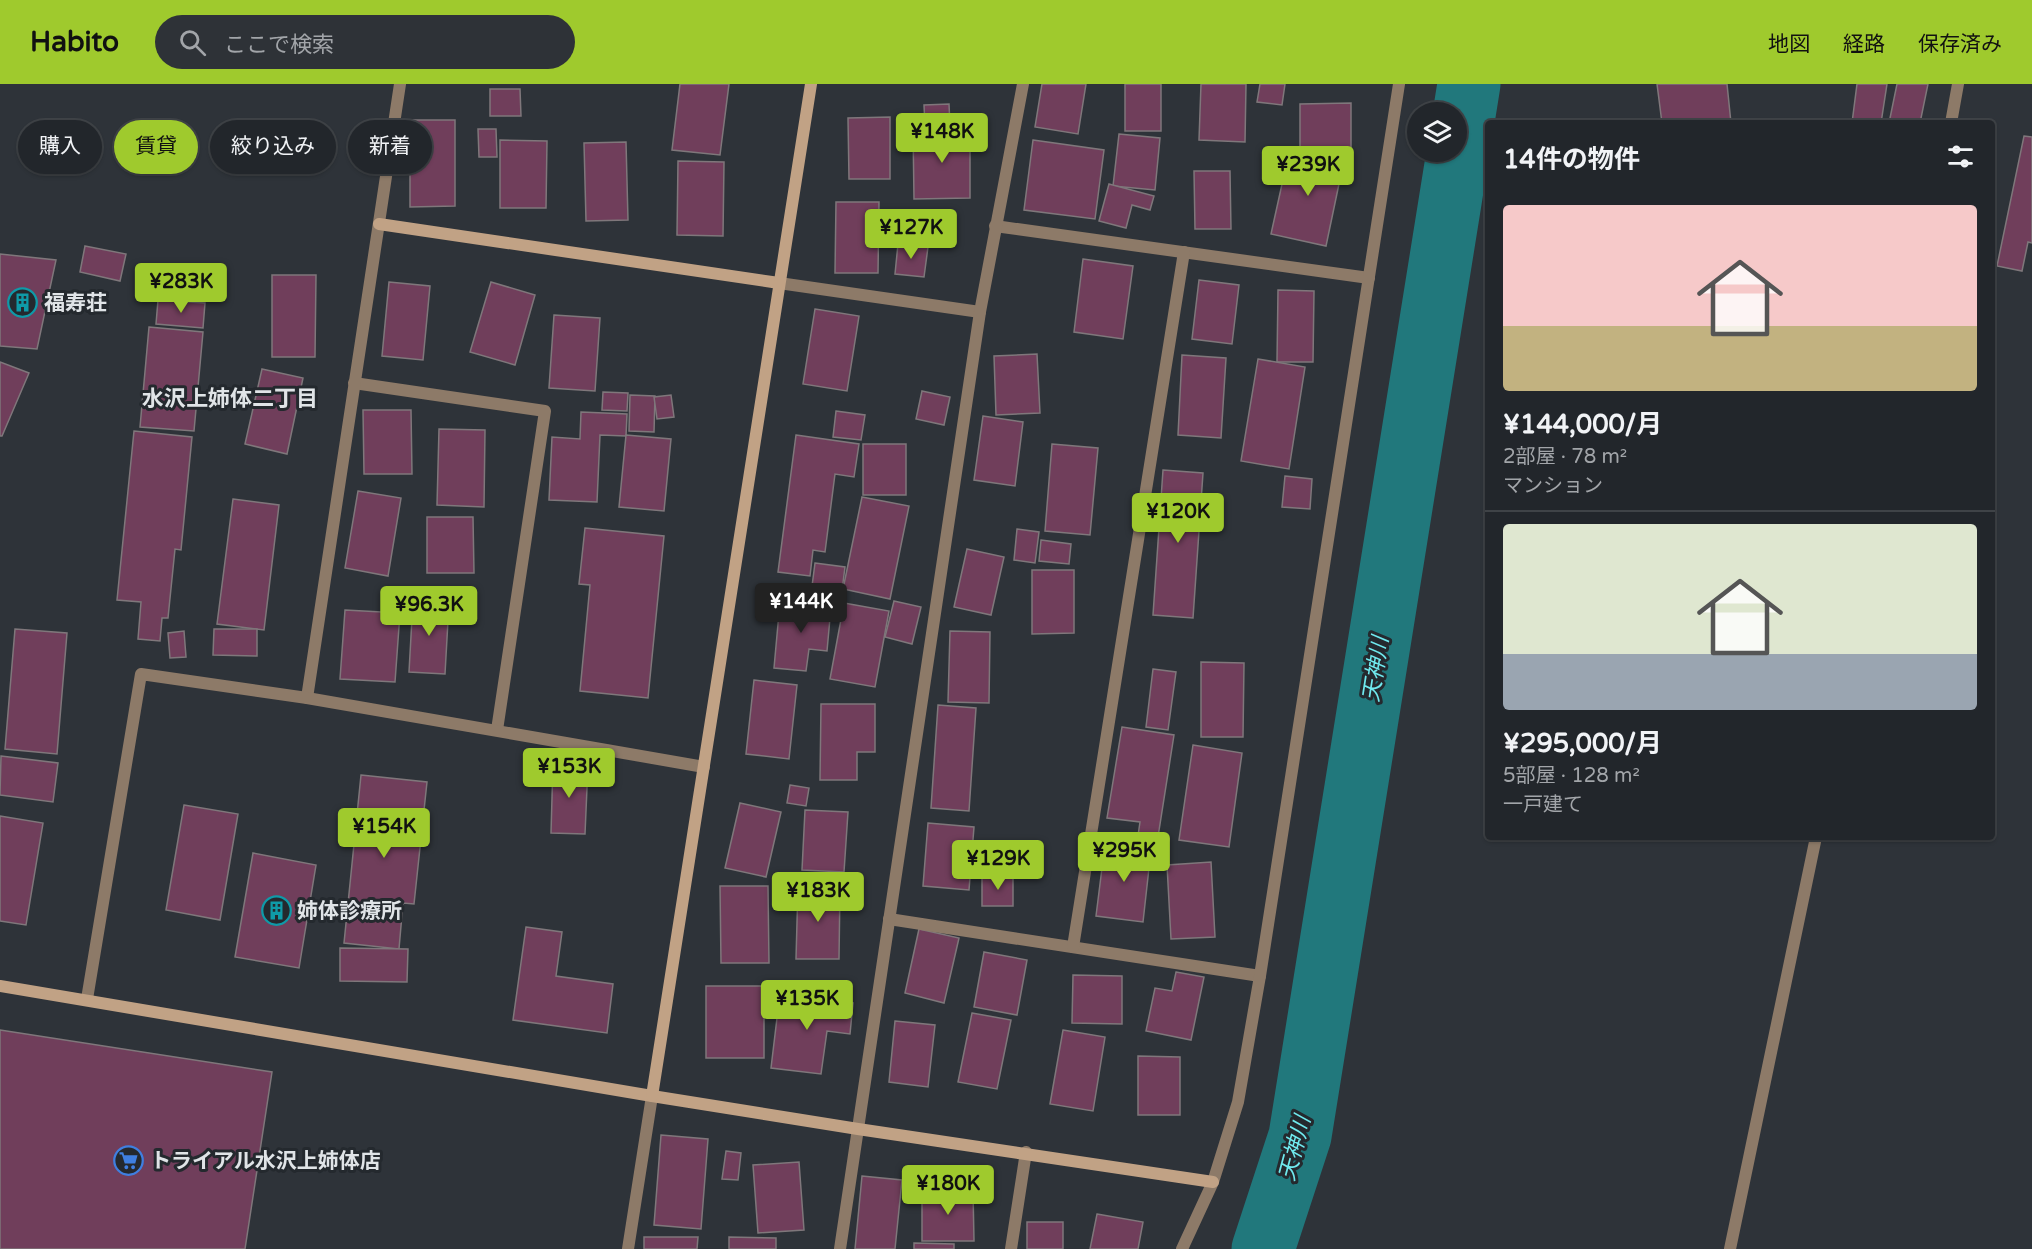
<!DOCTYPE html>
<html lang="ja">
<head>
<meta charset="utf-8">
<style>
  body { margin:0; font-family:"Varela Round","Noto Sans JP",sans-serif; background:#2e3237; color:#f1f3f6; height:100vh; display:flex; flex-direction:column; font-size:22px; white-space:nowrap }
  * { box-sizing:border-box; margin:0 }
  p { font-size:20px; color:#a2a5a9 }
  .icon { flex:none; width:33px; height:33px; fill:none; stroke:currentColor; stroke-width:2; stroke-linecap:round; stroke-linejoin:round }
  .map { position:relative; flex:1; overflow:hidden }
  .drawer { position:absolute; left:1485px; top:36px; width:510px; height:720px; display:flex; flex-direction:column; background:#22262b; border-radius:6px; box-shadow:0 2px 4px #0004,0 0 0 2px #3f4347 }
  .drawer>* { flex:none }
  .guide { position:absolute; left:18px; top:36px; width:570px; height:54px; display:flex; gap:12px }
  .fabs { position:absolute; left:1407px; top:18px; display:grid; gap:12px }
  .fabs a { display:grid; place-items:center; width:60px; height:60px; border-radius:50%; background:#22262b; box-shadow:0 2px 4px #0004,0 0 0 2px #3f4347; font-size:30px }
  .price { position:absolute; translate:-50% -51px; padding:0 14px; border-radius:6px; background:#9fca2d; color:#111; font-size:20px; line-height:39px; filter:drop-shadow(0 2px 3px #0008) }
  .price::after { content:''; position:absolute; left:50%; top:36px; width:18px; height:14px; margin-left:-9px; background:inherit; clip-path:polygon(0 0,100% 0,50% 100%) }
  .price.current { background:#222; color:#fff }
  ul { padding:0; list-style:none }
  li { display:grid; align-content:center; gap:12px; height:318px; padding:0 18px }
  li+li { border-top:2px solid #3f4347 }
  li span { display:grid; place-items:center; height:186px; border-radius:6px; color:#555 }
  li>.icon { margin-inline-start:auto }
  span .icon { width:108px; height:108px; fill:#fffc; stroke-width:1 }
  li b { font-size:26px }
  h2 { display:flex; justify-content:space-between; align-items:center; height:72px; padding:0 18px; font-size:26px }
  .pill { padding:0 21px; border-radius:27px; background:#22262b; box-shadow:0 2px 4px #0004,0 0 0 2px #3f4347; font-size:21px; line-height:54px }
  .pill.current { background:#9fca2d; color:#111 }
  header { display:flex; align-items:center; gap:36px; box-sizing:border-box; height:84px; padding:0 30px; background:#9fca2d; color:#111 }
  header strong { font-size:28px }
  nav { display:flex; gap:33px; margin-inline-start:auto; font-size:21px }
  .search { width:420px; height:54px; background:#2e3237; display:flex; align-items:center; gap:15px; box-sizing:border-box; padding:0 21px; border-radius:33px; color:#a2a5a9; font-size:22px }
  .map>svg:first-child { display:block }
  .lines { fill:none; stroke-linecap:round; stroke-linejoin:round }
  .river { stroke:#21787c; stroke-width:63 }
  .building { fill:#703e5b; stroke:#7f777b; stroke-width:1.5 }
  .street { stroke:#8d7a68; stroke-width:12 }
  .secondary { stroke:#c1a285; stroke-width:12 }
  .labels { text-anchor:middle; stroke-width:6; stroke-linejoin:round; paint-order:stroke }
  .poi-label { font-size:21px; font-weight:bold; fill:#e0e4e7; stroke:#24292e; text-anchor:start }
  .neighbourhood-label { font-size:22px; font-weight:bold; fill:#e0e4e7; stroke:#24292e }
  .water-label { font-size:22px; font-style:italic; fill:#70eaef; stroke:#24292e }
</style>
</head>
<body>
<header>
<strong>Habito</strong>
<div class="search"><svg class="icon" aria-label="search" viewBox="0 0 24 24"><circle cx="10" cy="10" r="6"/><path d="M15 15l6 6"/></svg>ここで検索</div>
<nav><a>地図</a><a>経路</a><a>保存済み</a></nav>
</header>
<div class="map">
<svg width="2032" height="1165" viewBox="0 0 2032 1165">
  <rect width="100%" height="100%" fill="#2e3339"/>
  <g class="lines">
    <path class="river" d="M1263,1165L1300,1052L1469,0"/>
  </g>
  <g class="building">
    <path d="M680,0H729L720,71L672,66Z"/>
    <path d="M1042,0H1086L1078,50L1035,43Z"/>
    <rect x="1125" y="0" width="36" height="47"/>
    <path d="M1201,0H1246L1245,58L1199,56Z"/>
    <path d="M1260,0H1285L1282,21L1257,18Z"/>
    <path d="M1657,0H1727L1731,39H1662Z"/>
    <path d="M1857,0H1887L1881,39H1852Z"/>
    <path d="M1897,0H1928L1920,39H1889Z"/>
    <path d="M490,5H520L521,32H490Z"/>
    <path d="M1351,19V67L1300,68V20Z"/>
    <path d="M949,20L950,42L925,43L924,21Z"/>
    <path d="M890,33V95H849L848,34Z"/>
    <path d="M410,36H455V122L410,123Z"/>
    <path d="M478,45H496L497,73H479Z"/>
    <path d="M913,45H970V114L914,115Z"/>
    <path d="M1119,50L1160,54L1155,106L1113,102Z"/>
    <path d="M2024,52L2032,53V159L2028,158L2022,187L1997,182Z"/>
    <path d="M500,56L547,57L546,124H500Z"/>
    <path d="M1033,56L1104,66L1095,135L1024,126Z"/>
    <path d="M626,58L628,136L586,137L584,59Z"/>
    <path d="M1290,64L1344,76L1326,162L1271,150Z"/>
    <path d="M678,77L724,78L723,152L677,151Z"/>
    <path d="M1194,87H1230L1231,145H1195Z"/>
    <path d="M1109,100L1154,112L1150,126L1132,121L1126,144L1099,137Z"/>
    <path d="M836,118H879L878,189H835Z"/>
    <path d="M898,160L928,163L924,193L895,190Z"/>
    <path d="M85,162L126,170L120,197L80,188Z"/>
    <path d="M0,170L56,176L37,265L0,262Z"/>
    <path d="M1083,175L1133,182L1123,255L1074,248Z"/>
    <path d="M272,191H316L315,273H272Z"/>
    <path d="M1199,196L1239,201L1232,260L1192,255Z"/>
    <path d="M389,198L430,202L423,276L382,272Z"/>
    <path d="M491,198L535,211L515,281L470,268Z"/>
    <path d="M1278,206L1314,207L1313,278H1277Z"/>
    <path d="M158,216L205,219L203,244L156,240Z"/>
    <path d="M815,225L859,232L847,307L803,300Z"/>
    <path d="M554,231L600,234L595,307L549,304Z"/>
    <path d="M149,243L203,248L194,347L140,343Z"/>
    <path d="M1037,270L1040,329L996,331L994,272Z"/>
    <path d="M1182,271L1226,274L1221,354L1178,351Z"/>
    <path d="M1258,275L1305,283L1289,385L1241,377Z"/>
    <path d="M0,278L29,289L2,352H0Z"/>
    <path d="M262,285L303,294L287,370L245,360Z"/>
    <path d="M922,307L950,313L944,341L916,335Z"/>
    <path d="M603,308L628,309L627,327L602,326Z"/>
    <path d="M630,311L655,312L654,348L629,347Z"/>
    <path d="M671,311L674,333L657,335L654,313Z"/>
    <path d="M363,326H411L412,390H364Z"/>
    <path d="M836,327L865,331L861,356L833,353Z"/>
    <path d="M581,328L627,330L626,352L600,351L597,418L549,416L552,353L580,355Z"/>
    <path d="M983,332L1023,338L1015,402L974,396Z"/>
    <path d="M439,345L485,346L484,423L437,421Z"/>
    <path d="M134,347L192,353L181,466L175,465L168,534H162L160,557L138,555L141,518L117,516Z"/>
    <path d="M626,351L671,355L664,427L619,423Z"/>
    <path d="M796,351L859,360L854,393L835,390L825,468L813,466L810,492L778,488Z"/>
    <rect x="863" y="360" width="43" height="51"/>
    <path d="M1052,360L1098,364L1090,451L1045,447Z"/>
    <path d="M1163,386L1203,389L1193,534L1153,531Z"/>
    <path d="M1285,392L1312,395L1310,425L1282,423Z"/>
    <path d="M358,407L401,414L388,492L345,484Z"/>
    <path d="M862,413L909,422L890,515L843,505Z"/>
    <path d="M233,415L279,421L264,546L217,540Z"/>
    <path d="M427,433H473L474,489H427Z"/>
    <path d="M585,444L664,452L648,614L580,607L590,501L579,500Z"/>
    <path d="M1017,445L1039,448L1035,479L1014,476Z"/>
    <path d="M1041,456L1071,460L1069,480L1039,477Z"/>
    <path d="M967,465L1004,473L991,531L954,523Z"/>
    <path d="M815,479L845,483L841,514L811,510Z"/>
    <path d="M1032,486H1074V549L1032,550Z"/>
    <path d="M413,516L449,519L445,590L409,588Z"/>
    <path d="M894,517L921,523L912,560L885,553Z"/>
    <path d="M780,518L831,523L827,567L809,565L806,587L774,584Z"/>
    <path d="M844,519L889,527L875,603L830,595Z"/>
    <path d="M345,526L400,529L395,598L340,595Z"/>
    <path d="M15,545L67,549L57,670L5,665Z"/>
    <path d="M214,545H257V572L213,571Z"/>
    <path d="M184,547L186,573L170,574L168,549Z"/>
    <path d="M950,547L990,548L989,619L948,618Z"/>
    <path d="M1201,578L1244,579L1243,653H1201Z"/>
    <path d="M1153,585L1176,588L1168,646L1146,643Z"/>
    <path d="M754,596L797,601L789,675L746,670Z"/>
    <path d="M821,620H875V668H857V696H820Z"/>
    <path d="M938,621L976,624L969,727L931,724Z"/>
    <path d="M1122,643L1174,651L1158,753L1169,755L1166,770L1136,765L1140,738L1107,734Z"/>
    <path d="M1193,661L1242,669L1229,763L1179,756Z"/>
    <path d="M1,672L58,679L53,718L0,711Z"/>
    <path d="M553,679L588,681L585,750L551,749Z"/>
    <path d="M361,691L427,698L414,820L403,819L399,865L344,859Z"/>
    <path d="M790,701L809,704L806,722L787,719Z"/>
    <path d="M740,719L781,728L766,793L725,784Z"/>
    <path d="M184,721L238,730L220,836L166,826Z"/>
    <path d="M805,726L848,728L844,788L802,786Z"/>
    <path d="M0,732L43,739L26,841L0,837Z"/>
    <path d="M928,739L974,743L969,806L923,802Z"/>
    <path d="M1105,760L1151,766L1143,838L1096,832Z"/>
    <path d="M253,769L316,781L299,884L235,873Z"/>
    <path d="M1211,778L1215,853L1171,855L1167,781Z"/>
    <rect x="982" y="793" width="31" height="29"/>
    <path d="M720,802H768L769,879H721Z"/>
    <path d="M798,802L840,803L839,875H796Z"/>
    <path d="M526,843L562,848L556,892L613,900L607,949L513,936Z"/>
    <path d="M919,845L959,854L944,919L905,909Z"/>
    <path d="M340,864L408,865L407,898L340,897Z"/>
    <path d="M984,868L1027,876L1017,931L974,923Z"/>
    <path d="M1176,888L1204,893L1191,956L1146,947L1155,904L1172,907Z"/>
    <path d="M1073,891L1122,892V940L1072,939Z"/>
    <rect x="706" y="902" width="58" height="72"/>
    <path d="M780,909L853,919L850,950L827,947L821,990L771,984Z"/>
    <path d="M972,929L1011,936L997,1005L958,998Z"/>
    <path d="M895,937L935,941L928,1003L889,998Z"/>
    <path d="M0,946L272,988L245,1165H0Z"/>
    <path d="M1063,946L1105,953L1093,1027L1050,1020Z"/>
    <path d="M1138,972L1180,973V1031H1138Z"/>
    <path d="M661,1051L708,1055L701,1145L654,1141Z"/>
    <path d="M726,1067L741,1069L738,1096L722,1095Z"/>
    <path d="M799,1078L804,1146L758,1149L753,1081Z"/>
    <path d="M862,1092L902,1096L895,1165H855Z"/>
    <path d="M973,1107L974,1157H922V1108Z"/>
    <path d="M1097,1130L1143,1138L1138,1165H1090Z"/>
    <rect x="1027" y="1138" width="36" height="27"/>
    <path d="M644,1153H698L697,1165H644Z"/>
    <path d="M729,1153L776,1154V1165H729Z"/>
    <path d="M914,1159L954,1160V1165H914Z"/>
  </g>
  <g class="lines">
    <g class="street">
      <path d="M1951,39L1958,0"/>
      <path d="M995,142L1369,194"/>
      <path d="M779,199L980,228"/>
      <path d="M354,299L545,327L497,646"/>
      <path d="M307,614L400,0"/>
      <path d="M889,835L1260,892"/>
      <path d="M1073,863L1184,168"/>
      <path d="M87,915L141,590L307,614L704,683"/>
      <path d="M628,1165L652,1012"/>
      <path d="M840,1165L980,228L1023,0"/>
      <path d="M1011,1165L1026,1068"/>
      <path d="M1182,1165L1213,1098L1238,1018L1260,892L1399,0"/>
      <path d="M1730,1165L1816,753"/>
    </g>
    <g class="secondary">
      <path d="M379,140L779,199"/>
      <path d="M0,902L652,1012L858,1045L1213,1098"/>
      <path d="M652,1012L811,0"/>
    </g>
  </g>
  <defs>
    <symbol id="building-ring" viewBox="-11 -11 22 22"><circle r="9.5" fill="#24292e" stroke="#0f9aa8" stroke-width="1.5"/><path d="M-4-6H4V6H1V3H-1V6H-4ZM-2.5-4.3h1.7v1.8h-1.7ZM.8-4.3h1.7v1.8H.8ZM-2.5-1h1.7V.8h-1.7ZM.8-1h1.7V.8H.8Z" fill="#0f9aa8"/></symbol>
    <symbol id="supermarket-ring" viewBox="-11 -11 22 22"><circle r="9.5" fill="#24292e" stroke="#3f7fe0" stroke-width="1.5"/><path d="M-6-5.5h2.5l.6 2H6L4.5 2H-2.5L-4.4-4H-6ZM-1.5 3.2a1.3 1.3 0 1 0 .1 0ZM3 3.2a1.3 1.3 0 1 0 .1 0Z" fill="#3f7fe0"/></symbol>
  </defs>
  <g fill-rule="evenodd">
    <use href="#building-ring" x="6" y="202" width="33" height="33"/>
    <use href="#building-ring" x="260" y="810" width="33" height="33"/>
    <use href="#supermarket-ring" x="112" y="1060" width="33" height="33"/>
  </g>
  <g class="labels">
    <g class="poi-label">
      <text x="44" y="226">福寿荘</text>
      <text x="297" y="834">姉体診療所</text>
      <text x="150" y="1084">トライアル水沢上姉体店</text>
    </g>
    <g class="neighbourhood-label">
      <text x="230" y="322">水沢上姉体二丁目</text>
    </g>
    <g class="water-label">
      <text transform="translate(1375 585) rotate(-81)" y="8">天神川</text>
      <text transform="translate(1294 1064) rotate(-75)" y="8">天神川</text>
    </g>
  </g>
</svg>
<div class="fabs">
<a><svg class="icon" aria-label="layers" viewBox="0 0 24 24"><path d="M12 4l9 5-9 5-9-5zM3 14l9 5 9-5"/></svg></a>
</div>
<b class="price" style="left:942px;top:80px">¥148K</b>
<b class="price" style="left:1308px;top:113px">¥239K</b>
<b class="price" style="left:911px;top:176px">¥127K</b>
<b class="price" style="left:181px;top:230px">¥283K</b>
<b class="price" style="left:1178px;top:460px">¥120K</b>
<b class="price current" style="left:801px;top:550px">¥144K</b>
<b class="price" style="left:429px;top:553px">¥96.3K</b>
<b class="price" style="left:569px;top:715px">¥153K</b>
<b class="price" style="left:384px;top:775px">¥154K</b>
<b class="price" style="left:1124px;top:799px">¥295K</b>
<b class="price" style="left:998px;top:807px">¥129K</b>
<b class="price" style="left:818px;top:839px">¥183K</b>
<b class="price" style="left:807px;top:947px">¥135K</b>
<b class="price" style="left:948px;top:1132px">¥180K</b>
<div class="guide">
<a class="pill">購入</a>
<a class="pill current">賃貸</a>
<a class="pill">絞り込み</a>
<a class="pill">新着</a>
</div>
<section class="drawer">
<h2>14件の物件<svg class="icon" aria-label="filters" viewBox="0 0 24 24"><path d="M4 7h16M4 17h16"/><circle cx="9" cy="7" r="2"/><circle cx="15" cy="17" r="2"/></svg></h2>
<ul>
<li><span style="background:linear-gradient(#f6c9c9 65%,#c2b280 0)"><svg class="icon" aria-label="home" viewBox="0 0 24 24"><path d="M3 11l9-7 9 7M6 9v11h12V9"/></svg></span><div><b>¥144,000/月</b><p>2部屋 · 78 m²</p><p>マンション</p></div></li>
<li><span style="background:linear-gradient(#dfe7d0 70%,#9aa5b1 0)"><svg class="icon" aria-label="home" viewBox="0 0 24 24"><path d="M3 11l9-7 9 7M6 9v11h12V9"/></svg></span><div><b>¥295,000/月</b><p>5部屋 · 128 m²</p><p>一戸建て</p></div></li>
</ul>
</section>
</div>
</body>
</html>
